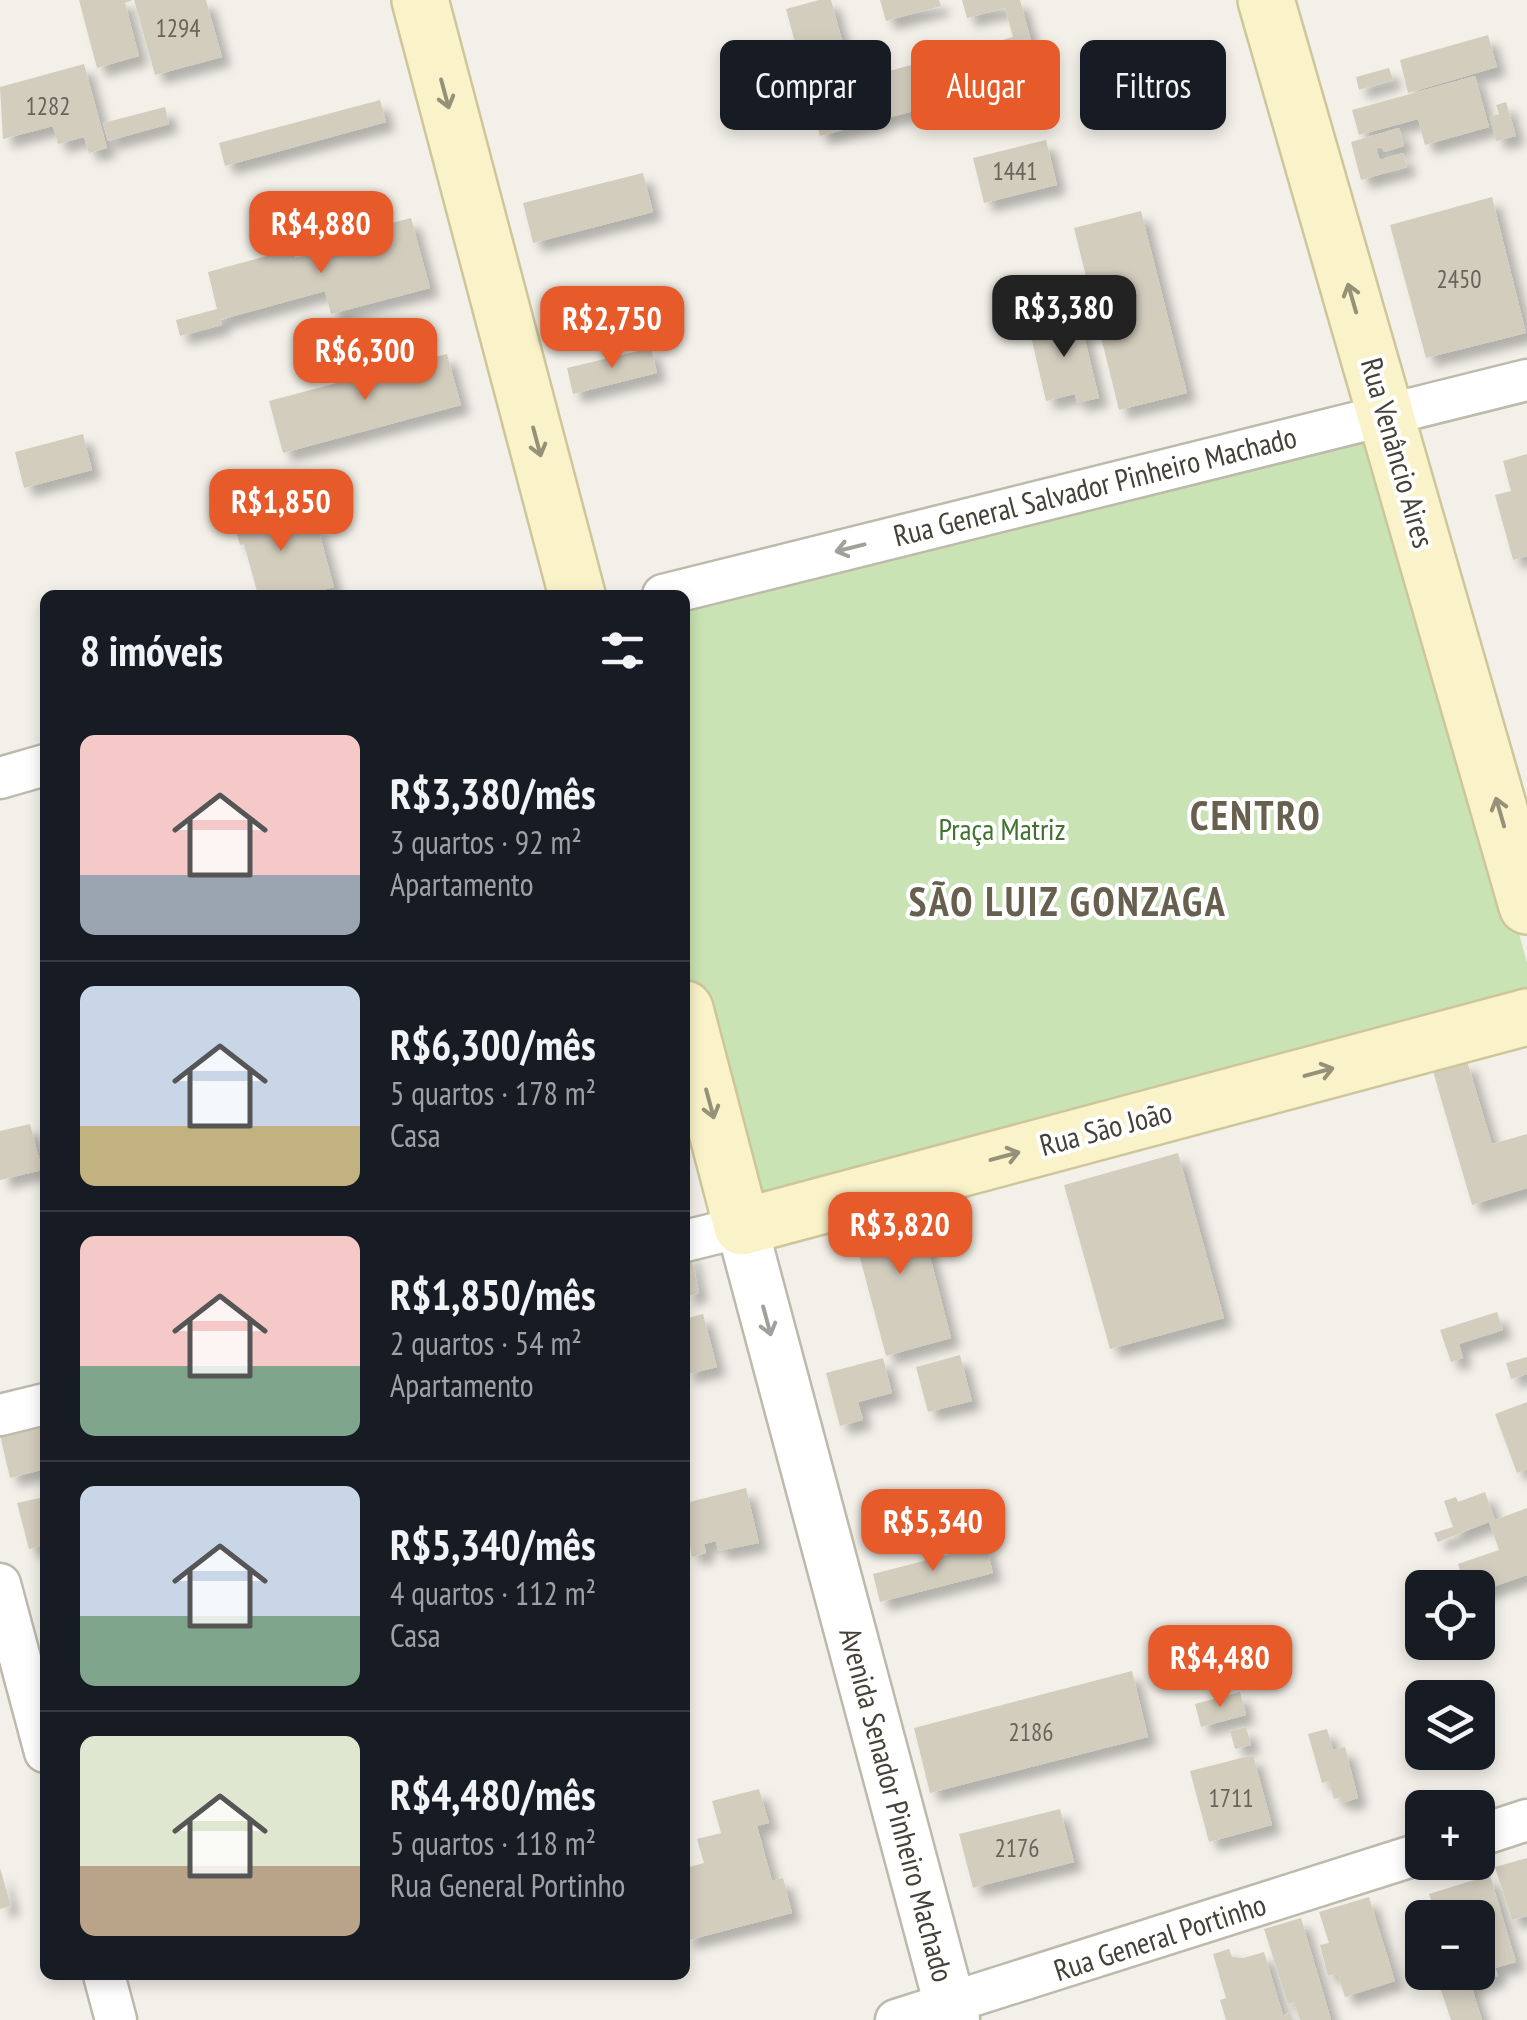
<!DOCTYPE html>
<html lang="pt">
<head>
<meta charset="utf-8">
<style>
  body { margin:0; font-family:"PT Sans Narrow",sans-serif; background:#20242c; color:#f1f3f6; height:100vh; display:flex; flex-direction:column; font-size:38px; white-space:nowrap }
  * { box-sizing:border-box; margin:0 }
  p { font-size:32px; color:#9ea1a6 }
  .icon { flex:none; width:55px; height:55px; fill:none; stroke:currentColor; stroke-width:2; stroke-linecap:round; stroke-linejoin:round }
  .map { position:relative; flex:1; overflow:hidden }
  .side { position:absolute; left:40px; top:590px; width:650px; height:1390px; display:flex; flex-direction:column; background:#171b24; border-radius:15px; box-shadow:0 5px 15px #0003 }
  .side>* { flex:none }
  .hud { position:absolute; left:720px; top:40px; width:655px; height:90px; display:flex; gap:20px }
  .tools { position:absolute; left:1405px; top:1570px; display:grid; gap:20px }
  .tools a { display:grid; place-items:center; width:90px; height:90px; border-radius:15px; background:#171b24; box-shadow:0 5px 15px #0003; font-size:50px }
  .price { position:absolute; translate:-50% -85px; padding:0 22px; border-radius:20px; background:#e75a2a; color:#fff; font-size:32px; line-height:65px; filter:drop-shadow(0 2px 5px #0008) }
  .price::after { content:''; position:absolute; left:50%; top:60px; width:30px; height:22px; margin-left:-15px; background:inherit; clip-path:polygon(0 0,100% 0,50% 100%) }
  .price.on { background:#222; color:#fff }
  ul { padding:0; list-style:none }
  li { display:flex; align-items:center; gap:30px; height:250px; padding:0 40px }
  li+li { border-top:2px solid #363941 }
  li span { display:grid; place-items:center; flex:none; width:280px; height:200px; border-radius:15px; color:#555 }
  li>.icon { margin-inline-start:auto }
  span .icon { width:120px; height:120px; fill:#fffc; stroke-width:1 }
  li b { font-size:42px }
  h2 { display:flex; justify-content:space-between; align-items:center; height:120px; padding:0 40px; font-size:42px }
  .tag { padding:0 35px; border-radius:15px; background:#171b24; box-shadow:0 5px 15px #0003; font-size:35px; line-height:90px }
  .tag.on { background:#e75a2a; color:#fff }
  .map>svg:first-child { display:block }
  .green { fill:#c9e3b4 }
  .building { fill:#d3cdbe; filter:url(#shadow) }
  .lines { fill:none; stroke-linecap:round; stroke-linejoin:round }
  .minor-casing { stroke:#bdb9ab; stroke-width:45 }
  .tertiary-casing { stroke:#bdb9ab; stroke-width:55 }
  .secondary-casing { stroke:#cec69b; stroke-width:60 }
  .minor { stroke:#fff; stroke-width:40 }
  .tertiary { stroke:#fff; stroke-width:50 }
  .secondary { stroke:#faf3ca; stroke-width:55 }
  .oneway { stroke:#969179 }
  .oneway2 { stroke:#a2a09b }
  .labels { text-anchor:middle; stroke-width:8; stroke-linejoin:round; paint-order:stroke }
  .number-label { font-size:25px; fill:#686459 }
  .street-label { font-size:30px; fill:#454137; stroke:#fff }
  .park-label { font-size:30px; fill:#42722f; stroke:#fff }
  .district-label { font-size:40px; font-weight:bold; letter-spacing:2.5px; fill:#67604f; stroke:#fff }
</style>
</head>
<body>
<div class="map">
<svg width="1527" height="2020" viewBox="0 0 1527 2020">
  <defs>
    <filter id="shadow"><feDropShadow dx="9" dy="9" stdDeviation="5" flood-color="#0004"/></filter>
  </defs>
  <rect width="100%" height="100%" fill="#f2f0e8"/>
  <path class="green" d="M1382,434L1527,963V989L748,1210L685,972V607Z"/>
  <g class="building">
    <path d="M79,0H133L125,3L139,56L97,68Z"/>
    <path d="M134,0H206L222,57L155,75Z"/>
    <path d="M819,0H831L853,81L1013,37L1005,8L967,18L962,0H1020L1041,77L820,136L786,9Z"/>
    <path d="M880,0H939L941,6L886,21Z"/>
    <path d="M1488,35L1497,67L1408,93L1400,60Z"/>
    <path d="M84,64L107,148L89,153L84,137L58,144L53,126L3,139L0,87Z"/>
    <path d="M1389,68L1393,80L1359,90L1356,77Z"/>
    <path d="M1475,76L1489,127L1425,145L1418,119L1359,135L1352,110Z"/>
    <path d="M380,100L386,122L225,166L219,143Z"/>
    <path d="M1506,102L1516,136L1496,141L1490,117L1499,114L1496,105Z"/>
    <path d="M165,107L169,124L108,141L103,123Z"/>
    <path d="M1399,128L1404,146L1384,152L1382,147L1376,148L1380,160L1403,153L1407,167L1361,180L1351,142Z"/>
    <path d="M1046,140L1057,185L984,203L973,158Z"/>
    <path d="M643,173L653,212L533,243L523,203Z"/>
    <path d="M1492,197L1526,333L1426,358L1390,225Z"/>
    <path d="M1141,211L1187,393L1119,410L1074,228Z"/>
    <path d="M411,218L430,288L331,314L325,291L220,320L222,325L180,336L176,320L217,309L208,272L293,249L295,258L315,253L312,244Z"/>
    <path d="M1079,315L1099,398L1077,403L1075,394L1046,401L1029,328Z"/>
    <path d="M651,348L657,373L573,394L567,368Z"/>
    <path d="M447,354L461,405L283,453L269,401Z"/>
    <path d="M83,434L92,470L24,488L15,452Z"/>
    <path d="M1527,454V556L1513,560L1495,495L1511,491L1503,461Z"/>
    <path d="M269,500L278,535L317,525L334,587L304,595H258L244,544L240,545L230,510Z"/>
    <path d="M1467,1061L1492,1144L1527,1134V1188L1472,1205L1433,1071Z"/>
    <path d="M30,1124L42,1170L0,1180V1131Z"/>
    <path d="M1178,1153L1224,1318L1110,1349L1064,1185Z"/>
    <path d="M915,1198L951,1338L886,1356L849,1216Z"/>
    <path d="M690,1252L699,1293L685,1297V1253Z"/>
    <path d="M1497,1312L1503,1330L1459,1344L1463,1358L1451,1362L1440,1330Z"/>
    <path d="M703,1314L717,1367L685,1375V1319Z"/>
    <path d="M960,1355L972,1401L928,1412L916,1367Z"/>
    <path d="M1527,1357V1374L1511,1379L1506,1363Z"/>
    <path d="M883,1358L892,1393L858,1402L863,1420L840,1426L826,1373Z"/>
    <path d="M1527,1402V1469L1517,1473L1495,1414Z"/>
    <path d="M45,1409V1469L10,1478L0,1435V1420Z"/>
    <path d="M746,1488L759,1543L718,1551L716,1541L704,1544L706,1553L692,1557L690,1547L685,1548V1503Z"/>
    <path d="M1485,1492L1495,1520L1527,1508V1575L1478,1592V1588H1465L1458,1564L1499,1550L1489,1522L1438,1542L1434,1533L1453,1527L1444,1501L1456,1497L1458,1502Z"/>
    <path d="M40,1498L45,1513V1545L29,1549L17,1503Z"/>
    <path d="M986,1545L993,1573L880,1602L873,1574Z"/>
    <path d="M1132,1671L1148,1737L930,1793L914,1728Z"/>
    <path d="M1240,1692L1246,1715L1201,1727L1195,1704Z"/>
    <path d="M1246,1727L1251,1745L1235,1749L1230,1731Z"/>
    <path d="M1327,1729L1333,1750L1345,1747L1358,1798L1343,1803L1341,1797L1334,1799L1329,1781L1322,1783L1308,1734Z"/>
    <path d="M1253,1755L1272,1825L1209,1842L1190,1771Z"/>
    <path d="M759,1789L769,1823L757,1826L772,1881L783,1878L792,1913L685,1941V1868L704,1863L697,1839L721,1833L712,1801Z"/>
    <path d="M1060,1809L1074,1862L973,1888L959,1834Z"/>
    <path d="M1527,1858V1916L1512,1920L1495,1867Z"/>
    <path d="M0,1868L11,1906L0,1909Z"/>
    <path d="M1490,1875L1516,1962L1495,1968L1498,1976L1471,1985L1482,2020H1451L1437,1978L1453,1972H1478V1918H1437L1429,1894Z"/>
    <path d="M1369,1897L1395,1981L1345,1997L1337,1973L1328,1976L1320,1945L1329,1943L1319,1912Z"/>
    <path d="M1301,1918L1323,1992L1331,2020H1300L1294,2002L1288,2004L1264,1929Z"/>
    <path d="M1229,1949L1232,1957L1243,1958L1264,1952L1283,2015L1290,2013L1293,2020H1226L1220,2000L1226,1998L1213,1954Z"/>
  </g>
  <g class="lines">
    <defs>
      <g id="minor">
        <path d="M663,595L1527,380"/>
        <path d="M0,778L45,765"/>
        <path d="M685,1241L742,1227"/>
        <path d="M0,1415L45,1404"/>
        <path d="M0,1584L45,1752"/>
        <path d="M1478,1836L1527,1820"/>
        <path d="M104,1975L116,2020"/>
        <path d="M896,2020L1422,1853"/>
      </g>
      <path id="tertiary" d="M742,1227L954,2020"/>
      <g id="secondary">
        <path d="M420,0L577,595"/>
        <path d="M1266,0L1527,906"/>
        <path d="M685,1009L742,1227L1527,1017"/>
      </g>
    </defs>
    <use href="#minor" class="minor-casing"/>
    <use href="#tertiary" class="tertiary-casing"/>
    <use href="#secondary" class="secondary-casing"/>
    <use href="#minor" class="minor"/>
    <use href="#tertiary" class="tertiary"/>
    <use href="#secondary" class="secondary"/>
  </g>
  <defs><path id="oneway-shaft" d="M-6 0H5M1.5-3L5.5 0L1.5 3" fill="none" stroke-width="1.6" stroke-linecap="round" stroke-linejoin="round" transform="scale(2.5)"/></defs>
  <g class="oneway">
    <use href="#oneway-shaft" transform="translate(445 94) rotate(75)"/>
    <use href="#oneway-shaft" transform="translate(1352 298) rotate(-106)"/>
    <use href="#oneway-shaft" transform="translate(537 442) rotate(75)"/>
    <use href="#oneway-shaft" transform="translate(1500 812) rotate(-106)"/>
    <use href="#oneway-shaft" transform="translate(1319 1072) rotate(-15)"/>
    <use href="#oneway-shaft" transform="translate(710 1104) rotate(75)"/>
    <use href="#oneway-shaft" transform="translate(1005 1156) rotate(-15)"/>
  </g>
  <g class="oneway2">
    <use href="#oneway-shaft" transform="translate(850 548) rotate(166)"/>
    <use href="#oneway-shaft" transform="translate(767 1321) rotate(75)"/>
  </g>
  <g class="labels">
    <g class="number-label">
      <text x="178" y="37">1294</text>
      <text x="48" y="115">1282</text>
      <text x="1015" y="180">1441</text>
      <text x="1459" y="288">2450</text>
      <text x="1031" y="1741">2186</text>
      <text x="1231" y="1807">1711</text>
      <text x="1017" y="1857">2176</text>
    </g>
    <g class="street-label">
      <text transform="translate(1397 453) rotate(74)" y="10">Rua Venâncio Aires</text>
      <text transform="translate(1095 487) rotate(-14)" y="10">Rua General Salvador Pinheiro Machado</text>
      <text transform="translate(1106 1129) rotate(-15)" y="10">Rua São João</text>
      <text transform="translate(896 1805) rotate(75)" y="10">Avenida Senador Pinheiro Machado</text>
      <text transform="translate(1160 1938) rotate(-18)" y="10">Rua General Portinho</text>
    </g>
    <g class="park-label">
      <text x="1002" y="840">Praça Matriz</text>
    </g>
    <g class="district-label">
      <text x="1256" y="830">CENTRO</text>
      <text x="1068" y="916">SÃO LUIZ GONZAGA</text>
    </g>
  </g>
</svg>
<div class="tools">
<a><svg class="icon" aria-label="locate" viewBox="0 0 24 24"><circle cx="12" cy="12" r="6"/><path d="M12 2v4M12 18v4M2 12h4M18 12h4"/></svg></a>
<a><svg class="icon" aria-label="layers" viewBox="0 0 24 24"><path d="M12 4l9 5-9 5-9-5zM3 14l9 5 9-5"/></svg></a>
<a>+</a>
<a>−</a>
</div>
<b class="price" style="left:321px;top:276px">R$4,880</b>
<b class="price on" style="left:1064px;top:360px">R$3,380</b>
<b class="price" style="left:612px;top:371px">R$2,750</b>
<b class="price" style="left:365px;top:403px">R$6,300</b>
<b class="price" style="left:281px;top:554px">R$1,850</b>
<b class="price" style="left:900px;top:1277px">R$3,820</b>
<b class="price" style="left:933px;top:1574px">R$5,340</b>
<b class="price" style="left:1220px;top:1710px">R$4,480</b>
<div class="hud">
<a class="tag">Comprar</a>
<a class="tag on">Alugar</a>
<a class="tag">Filtros</a>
</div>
<section class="side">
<h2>8 imóveis<svg class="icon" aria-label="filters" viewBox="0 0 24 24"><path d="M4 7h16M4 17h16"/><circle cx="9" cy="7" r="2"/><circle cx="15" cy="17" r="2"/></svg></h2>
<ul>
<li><span style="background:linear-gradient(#f6c9c9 70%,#9aa5b1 0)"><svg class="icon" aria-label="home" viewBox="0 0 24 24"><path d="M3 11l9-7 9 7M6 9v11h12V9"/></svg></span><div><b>R$3,380/mês</b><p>3 quartos · 92 m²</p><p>Apartamento</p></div></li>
<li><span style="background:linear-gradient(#c9d6e8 70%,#c2b280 0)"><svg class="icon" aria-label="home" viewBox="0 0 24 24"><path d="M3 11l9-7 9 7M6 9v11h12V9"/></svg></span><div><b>R$6,300/mês</b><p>5 quartos · 178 m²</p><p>Casa</p></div></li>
<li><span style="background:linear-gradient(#f6c9c9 65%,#7fa58c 0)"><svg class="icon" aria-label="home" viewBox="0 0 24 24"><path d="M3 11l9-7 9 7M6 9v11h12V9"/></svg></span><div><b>R$1,850/mês</b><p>2 quartos · 54 m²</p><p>Apartamento</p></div></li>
<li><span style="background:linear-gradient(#c9d6e8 65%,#7fa58c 0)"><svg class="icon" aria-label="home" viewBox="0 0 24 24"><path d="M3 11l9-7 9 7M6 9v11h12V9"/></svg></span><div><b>R$5,340/mês</b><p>4 quartos · 112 m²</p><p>Casa</p></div></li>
<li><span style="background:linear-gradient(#dfe7d0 65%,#b9a48a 0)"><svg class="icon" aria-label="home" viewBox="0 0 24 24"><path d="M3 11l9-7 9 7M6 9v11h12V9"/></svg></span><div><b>R$4,480/mês</b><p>5 quartos · 118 m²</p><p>Rua General Portinho</p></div></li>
</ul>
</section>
</div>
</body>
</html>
